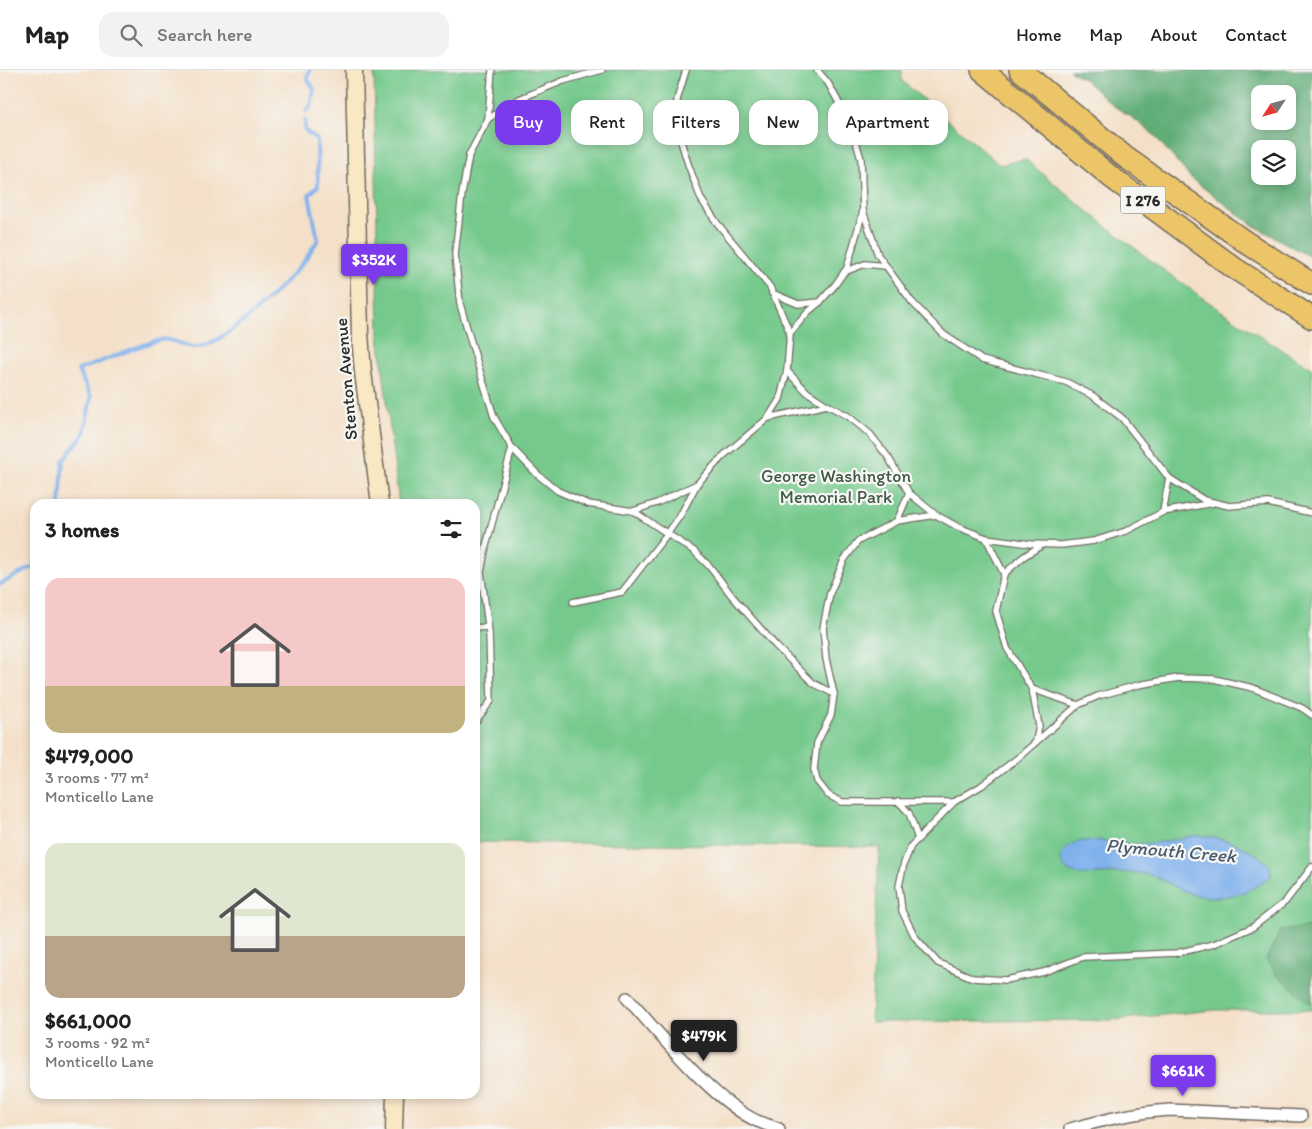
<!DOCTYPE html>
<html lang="en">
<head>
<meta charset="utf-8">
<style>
  body { margin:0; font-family:Itim,sans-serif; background:#f2f2f2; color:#222; height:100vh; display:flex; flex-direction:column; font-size:19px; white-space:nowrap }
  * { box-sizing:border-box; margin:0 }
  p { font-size:16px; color:#767676 }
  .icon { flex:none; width:28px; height:28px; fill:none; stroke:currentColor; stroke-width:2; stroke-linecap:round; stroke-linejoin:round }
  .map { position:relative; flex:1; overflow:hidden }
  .side { position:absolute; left:30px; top:429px; width:450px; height:600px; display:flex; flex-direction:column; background:#fff; border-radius:15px; box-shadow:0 2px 8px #0003 }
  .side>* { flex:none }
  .guide { position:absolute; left:495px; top:30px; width:475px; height:45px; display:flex; gap:10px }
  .needle { width:32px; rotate:234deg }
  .controls { position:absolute; left:1251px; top:15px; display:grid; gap:10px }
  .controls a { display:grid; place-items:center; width:45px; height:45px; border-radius:10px; background:#fff; box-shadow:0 2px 8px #0003; font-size:25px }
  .price { position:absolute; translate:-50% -42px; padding:0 11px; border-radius:5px; background:#7c3aed; color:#fff; font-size:16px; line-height:32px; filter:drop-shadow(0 1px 2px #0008) }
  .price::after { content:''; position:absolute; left:50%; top:30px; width:15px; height:11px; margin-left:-8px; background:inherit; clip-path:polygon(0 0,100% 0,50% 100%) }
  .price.selected { background:#222; color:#fff }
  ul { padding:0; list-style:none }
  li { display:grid; align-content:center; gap:10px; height:265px; padding:0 15px }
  li span { display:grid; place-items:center; height:155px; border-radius:15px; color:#555 }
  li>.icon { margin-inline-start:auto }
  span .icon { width:90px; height:90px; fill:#fffc; stroke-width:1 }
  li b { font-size:21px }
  h2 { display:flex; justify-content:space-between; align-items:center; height:60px; padding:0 15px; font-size:21px }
  .tag { padding:0 18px; border-radius:15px; background:#fff; box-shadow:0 2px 8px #0003; font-size:18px; line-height:45px }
  .tag.selected { background:#7c3aed; color:#fff }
  header { display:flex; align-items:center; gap:30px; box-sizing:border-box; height:70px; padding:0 25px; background:#fff; border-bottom:1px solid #e0e0e0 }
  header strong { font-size:24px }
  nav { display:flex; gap:28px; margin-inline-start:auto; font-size:18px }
  .search { width:350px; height:45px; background:#f2f2f2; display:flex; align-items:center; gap:12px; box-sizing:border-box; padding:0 18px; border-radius:15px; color:#767676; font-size:19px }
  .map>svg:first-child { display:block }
  .green { fill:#75c98c; stroke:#507a5c }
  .forest { fill:#60ad78; stroke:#466c52; fill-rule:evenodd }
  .water { fill:#80b1ec; stroke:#566e8c }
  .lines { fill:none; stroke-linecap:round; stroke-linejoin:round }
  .stream { stroke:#80b1ec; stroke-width:4 }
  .lane-casing { stroke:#716a62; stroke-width:8 }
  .street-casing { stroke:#716a62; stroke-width:14 }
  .secondary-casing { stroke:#716a62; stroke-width:19 }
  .highway-casing { stroke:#716a62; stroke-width:24 }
  .lane { stroke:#fff; stroke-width:5.5 }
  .street { stroke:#fff; stroke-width:11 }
  .secondary { stroke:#f8e8c3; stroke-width:16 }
  .highway { stroke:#edc569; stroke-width:21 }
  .labels { text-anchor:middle; stroke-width:4.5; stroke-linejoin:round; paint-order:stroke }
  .shield { fill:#f6f6f2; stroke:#686867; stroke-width:1 }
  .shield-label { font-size:16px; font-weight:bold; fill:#2b2b2b }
  .street-label { font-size:18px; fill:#2b2b2b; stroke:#f6f6f2 }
  .park-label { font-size:18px; fill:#415a48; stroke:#f6f6f2 }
  .water-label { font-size:19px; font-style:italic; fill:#495a6f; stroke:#f6f6f2 }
</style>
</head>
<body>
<header>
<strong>Map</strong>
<div class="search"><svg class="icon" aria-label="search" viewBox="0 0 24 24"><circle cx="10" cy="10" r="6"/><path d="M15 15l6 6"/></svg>Search here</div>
<nav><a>Home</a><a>Map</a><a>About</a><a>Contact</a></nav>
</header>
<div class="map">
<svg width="1312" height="1059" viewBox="0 0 1312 1059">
  <rect width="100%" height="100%" fill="#f6f6f2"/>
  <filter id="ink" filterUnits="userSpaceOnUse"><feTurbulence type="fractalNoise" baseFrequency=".02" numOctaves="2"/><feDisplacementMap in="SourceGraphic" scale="10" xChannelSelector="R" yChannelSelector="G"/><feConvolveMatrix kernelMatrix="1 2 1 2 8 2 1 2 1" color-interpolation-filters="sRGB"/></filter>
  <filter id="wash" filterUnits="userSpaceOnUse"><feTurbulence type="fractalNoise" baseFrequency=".0096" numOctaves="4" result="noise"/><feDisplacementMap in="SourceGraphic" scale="20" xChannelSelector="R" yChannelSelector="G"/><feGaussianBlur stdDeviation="1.12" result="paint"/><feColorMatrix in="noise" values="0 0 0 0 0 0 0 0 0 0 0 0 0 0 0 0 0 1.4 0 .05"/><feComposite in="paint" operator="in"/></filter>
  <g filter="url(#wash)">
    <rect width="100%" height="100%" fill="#f4e0c8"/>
    <path class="green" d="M374,0H902V11L1000,95L1025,89C1115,166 1209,238 1312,298V940H1216L1112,950L871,952L879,777L475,772V434H399L379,266Z"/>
    <g class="forest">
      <path d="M1069,0H1312V188L1253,155L1205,119L1190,107L1154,65L1133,48L1115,37L1084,9ZM1260,24H1288V51H1260ZM1260,79H1288V106H1260Z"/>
      <path d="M1312,857V935L1277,905L1266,889L1280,861Z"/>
    </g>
    <path class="water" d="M1193,766C1222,766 1249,775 1270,796L1271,806C1246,827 1215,833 1184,821C1171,815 1160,807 1145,804C1125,800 1101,805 1079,805C1073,803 1067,802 1063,795C1060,791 1061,785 1064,781C1076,762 1123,775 1143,774C1159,773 1176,769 1193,766Z"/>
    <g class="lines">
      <g class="stream">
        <path d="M306,41L311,36L314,19L307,8L310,0"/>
        <path d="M60,434L63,391L84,364L91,327L78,300C106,291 132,277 160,270C172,267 185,278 197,277C225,275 283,216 301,195C307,188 312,178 318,170L309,125L318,116L317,70L305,60V50"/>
        <path d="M0,514L35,496"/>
      </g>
    </g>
  </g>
  <g filter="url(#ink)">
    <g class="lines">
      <defs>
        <g id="lane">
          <path d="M602,0L563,11L519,29L488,49L469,85L462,124L455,184L460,234L471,272L494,347L512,378L537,404L558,421L588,434L633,441L657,433L697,414L723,386L768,348L780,329L787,301L790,263L770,217L717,153L701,129L688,94L679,65L677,30L686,0"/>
          <path d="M488,49L492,0"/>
          <path d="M863,141L878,185L912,232L943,264L982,290L1066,312L1093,326L1122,348L1169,408L1204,430L1229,436L1268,433L1312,443"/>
          <path d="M844,202L865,194L886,196"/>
          <path d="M772,223L798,234L820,232"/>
          <path d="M790,263L808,242L820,232L835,215L847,198L863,141L861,89L851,55L828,13L817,0"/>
          <path d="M787,301L807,322L827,335L848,346L870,364L888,387L909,423L936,445"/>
          <path d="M768,348L827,335"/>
          <path d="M633,441L694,481L710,497L732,526L775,575L813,613L834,624L831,645L817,673L814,699L817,711L828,725L842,732H954L981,716L1019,687L1078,635L1098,626L1138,615L1178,608L1214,609L1253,618L1302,638L1312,645"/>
          <path d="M1163,442L1169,408"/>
          <path d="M897,451L909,423"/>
          <path d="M986,468L1004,504L996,541L1007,578L1032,619L1039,656L1036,671"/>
          <path d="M1004,504L1023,487L1042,475"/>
          <path d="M573,532L622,522L667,464L680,446L697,414"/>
          <path d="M475,558L488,557"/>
          <path d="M1032,619L1078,635"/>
          <path d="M834,624L826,589L823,558L830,523L844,490L858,471L897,451L936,445L958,457L986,468L1031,474L1061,475L1094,471L1126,461L1163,442L1213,433"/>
          <path d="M475,652L491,631L489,563L481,502L486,476L512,378"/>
          <path d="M898,731L909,743L918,769"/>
          <path d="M954,732L911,776L904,793L899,816L902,841L915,867L938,893L973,908L1006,910L1044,902L1083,887L1177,883L1214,874L1253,857L1285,832L1312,797"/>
        </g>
        <g id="street">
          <path d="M627,928C662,966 712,1030 757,1051C764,1054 772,1056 779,1059"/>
          <path d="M1070,1059C1104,1050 1135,1042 1170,1040L1301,1046"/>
        </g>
        <g id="secondary">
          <path d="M354,0L360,264L363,302L380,434"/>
          <path d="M394,1059L395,1024"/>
        </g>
        <g id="highway">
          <path d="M982,0L1111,107L1234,198L1312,248"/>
          <path d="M1020,0L1125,87L1247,173L1312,214"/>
        </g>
      </defs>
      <use href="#lane" class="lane-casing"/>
      <use href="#street" class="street-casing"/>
      <use href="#secondary" class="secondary-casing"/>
      <use href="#highway" class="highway-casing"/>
      <use href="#lane" class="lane"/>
      <use href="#street" class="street"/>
      <use href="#secondary" class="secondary"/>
      <use href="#highway" class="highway"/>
    </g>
  </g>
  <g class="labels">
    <rect class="shield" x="1120.5" y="116.5" width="45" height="27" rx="4"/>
    <g class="shield-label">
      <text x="1143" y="136">I 276</text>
    </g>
    <g class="street-label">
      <text transform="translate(346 309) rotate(-95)" y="6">Stenton Avenue</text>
    </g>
    <g class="park-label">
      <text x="836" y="412">George Washington<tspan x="836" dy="21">Memorial Park</tspan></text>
    </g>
    <g class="water-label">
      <text transform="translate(1171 780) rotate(5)" y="7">Plymouth Creek</text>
    </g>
  </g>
</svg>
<div class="controls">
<a><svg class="needle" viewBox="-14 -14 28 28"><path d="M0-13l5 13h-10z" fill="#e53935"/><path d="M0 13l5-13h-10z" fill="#767676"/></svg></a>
<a><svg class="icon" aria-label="layers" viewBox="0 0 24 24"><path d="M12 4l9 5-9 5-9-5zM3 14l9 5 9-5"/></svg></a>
</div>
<b class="price" style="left:374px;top:216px">$352K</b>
<b class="price selected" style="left:704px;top:992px">$479K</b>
<b class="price" style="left:1183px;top:1027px">$661K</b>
<div class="guide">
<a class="tag selected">Buy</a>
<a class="tag">Rent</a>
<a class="tag">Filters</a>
<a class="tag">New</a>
<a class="tag">Apartment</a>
</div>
<section class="side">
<h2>3 homes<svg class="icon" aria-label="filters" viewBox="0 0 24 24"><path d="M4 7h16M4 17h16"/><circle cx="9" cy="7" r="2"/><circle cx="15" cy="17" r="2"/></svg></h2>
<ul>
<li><span style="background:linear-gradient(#f6c9c9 70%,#c2b280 0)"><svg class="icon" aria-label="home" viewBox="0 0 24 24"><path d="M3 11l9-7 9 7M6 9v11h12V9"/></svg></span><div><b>$479,000</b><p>3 rooms · 77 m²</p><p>Monticello Lane</p></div></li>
<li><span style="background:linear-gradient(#dfe7d0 60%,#b9a48a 0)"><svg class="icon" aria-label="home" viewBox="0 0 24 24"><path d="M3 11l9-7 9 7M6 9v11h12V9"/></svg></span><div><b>$661,000</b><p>3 rooms · 92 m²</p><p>Monticello Lane</p></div></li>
</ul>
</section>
</div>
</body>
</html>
